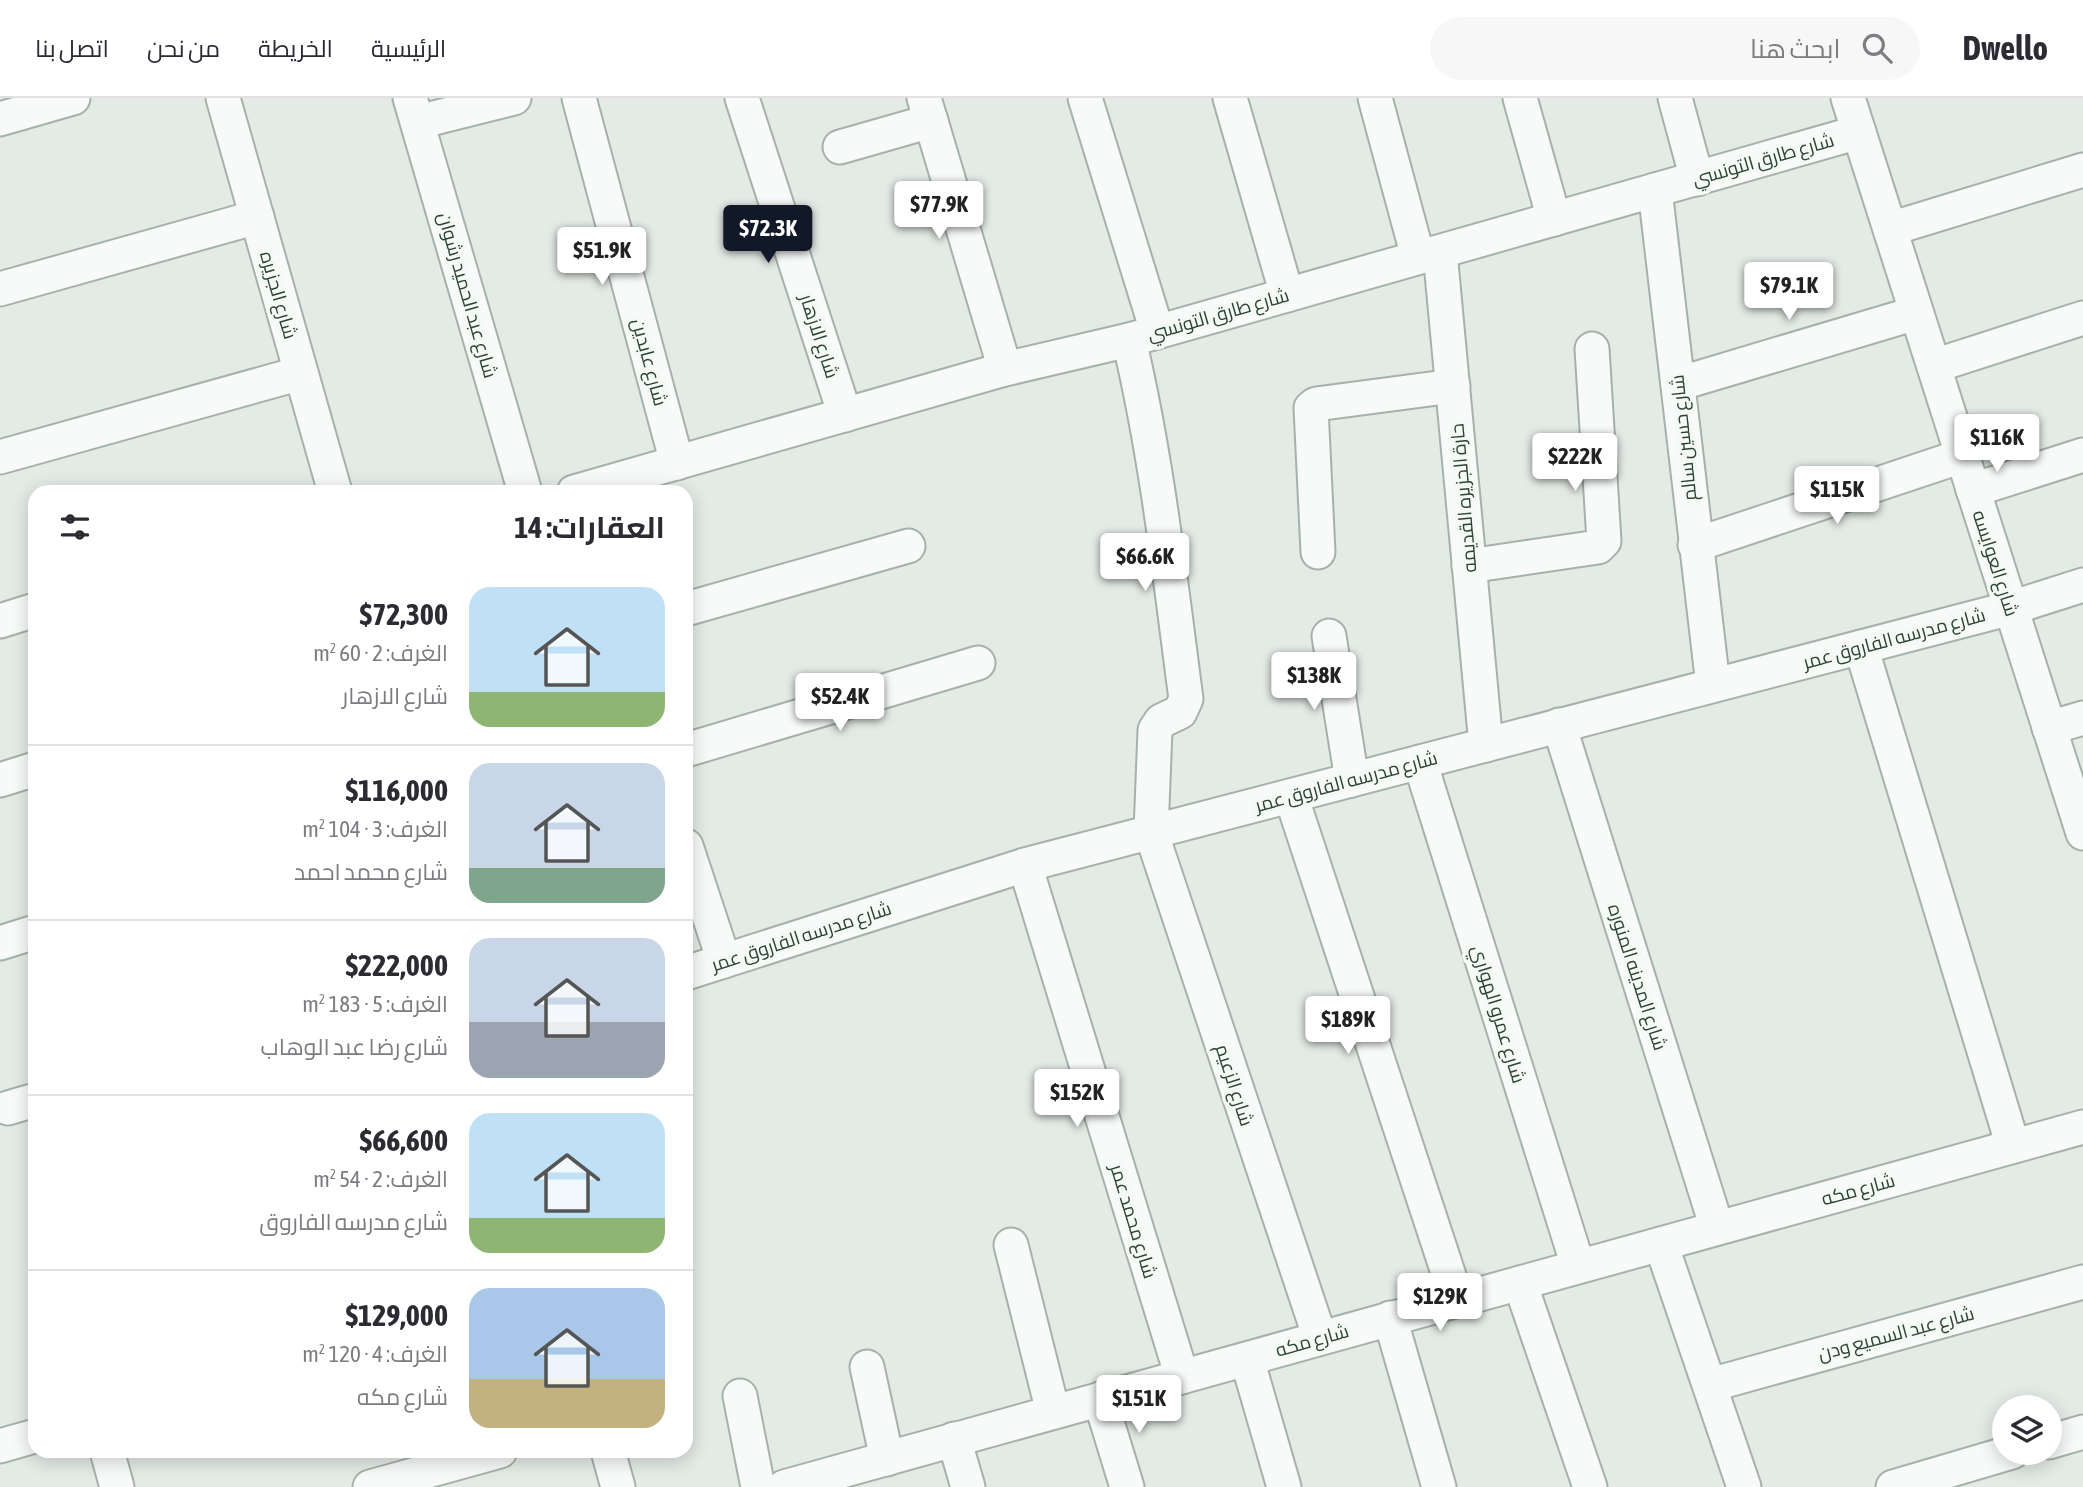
<!DOCTYPE html>
<html lang="ar">
<head>
<meta charset="utf-8">
<style>
  body { margin:0; font-family:"Asap Condensed",Cairo,sans-serif; background:#f7f7f7; color:#2b2b33; direction:rtl; height:100vh; display:flex; flex-direction:column; font-size:26px; white-space:nowrap }
  * { box-sizing:border-box; margin:0 }
  p { font-size:23px; color:#7c7c81 }
  .icon { flex:none; width:38px; height:38px; fill:none; stroke:currentColor; stroke-width:2; stroke-linecap:round; stroke-linejoin:round }
  .map { position:relative; flex:1; overflow:hidden; direction:ltr }
  .sheet { position:absolute; left:28px; top:387px; width:665px; height:973px; display:flex; flex-direction:column; background:#fff; border-radius:21px; box-shadow:0 4px 18px #0003; direction:rtl }
  .sheet>* { flex:none }
  .buttons { position:absolute; left:1992px; top:1297px; display:grid; gap:14px }
  .buttons a { display:grid; place-items:center; width:70px; height:70px; border-radius:50%; background:#fff; box-shadow:0 4px 18px #0003; font-size:35px }
  .price { position:absolute; translate:-50% -60px; padding:0 16px; border-radius:7px; background:#fff; color:#222; font-size:23px; line-height:46px; filter:drop-shadow(0 2px 4px #0008) }
  .price::after { content:''; position:absolute; left:50%; top:42px; width:21px; height:16px; margin-left:-10px; background:inherit; clip-path:polygon(0 0,100% 0,50% 100%) }
  .price.active { background:#111827; color:#fff }
  ul { padding:0; list-style:none }
  li { display:flex; align-items:center; gap:21px; height:175px; padding:0 28px }
  li+li { border-top:2px solid #e1e1e2 }
  li span { display:grid; place-items:center; flex:none; width:196px; height:140px; border-radius:21px; color:#555 }
  li>.icon { margin-inline-start:auto }
  span .icon { width:84px; height:84px; fill:#fffc; stroke-width:1 }
  li b { font-size:30px }
  h2 { display:flex; justify-content:space-between; align-items:center; height:84px; padding:0 28px; font-size:30px }
  header { display:flex; align-items:center; gap:42px; box-sizing:border-box; height:98px; padding:0 35px; background:#fff; border-bottom:2px solid #e1e1e2 }
  header strong { font-size:33px }
  nav { display:flex; gap:38px; margin-inline-start:auto; font-size:24px }
  .search { width:490px; height:63px; background:#f7f7f7; display:flex; align-items:center; gap:18px; box-sizing:border-box; padding:0 24px; border-radius:38px; color:#7c7c81; font-size:26px }
  .map>svg:first-child { display:block }
  .lines { fill:none; stroke-linecap:round; stroke-linejoin:round }
  .minor-casing { stroke:#a5b2a9; stroke-width:37 }
  .minor { stroke:#f7faf8; stroke-width:33 }
  .labels { text-anchor:middle; stroke-width:7; stroke-linejoin:round; paint-order:stroke }
  .street-label { font-size:19px; fill:#2c4332; stroke:#f4f9f5 }
</style>
</head>
<body>
<header>
<strong>Dwello</strong>
<div class="search"><svg class="icon" aria-label="search" viewBox="0 0 24 24"><circle cx="10" cy="10" r="6"/><path d="M15 15l6 6"/></svg>ابحث هنا</div>
<nav><a>الرئيسية</a><a>الخريطة</a><a>من نحن</a><a>اتصل بنا</a></nav>
</header>
<div class="map">
<svg width="2083" height="1389" viewBox="0 0 2083 1389">
  <rect width="100%" height="100%" fill="#e4ebe6"/>
  <g class="lines">
    <defs>
      <g id="minor">
        <path d="M223,0L335,394"/>
        <path d="M410,0L525,394"/>
        <path d="M579,0L677,365"/>
        <path d="M742,0L845,317"/>
        <path d="M924,0L1005,271"/>
        <path d="M1085,0L1157,233"/>
        <path d="M1230,0L1287,197"/>
        <path d="M1375,0L1418,159"/>
        <path d="M1520,0L1554,121"/>
        <path d="M1675,0L1697,81"/>
        <path d="M1848,0L2083,735"/>
        <path d="M0,21L73,0"/>
        <path d="M418,24L514,0"/>
        <path d="M840,49L931,23"/>
        <path d="M1655,92L1713,587"/>
        <path d="M1890,131L2083,72"/>
        <path d="M1440,154L1486,647"/>
        <path d="M0,191L257,119"/>
        <path d="M1129,242C1157,360 1170,480 1186,601L1180,614L1161,623L1155,632L1151,734L1320,1240"/>
        <path d="M1934,268L2083,220"/>
        <path d="M1678,286L1916,215"/>
        <path d="M0,359L301,275"/>
        <path d="M1973,392L2083,357"/>
        <path d="M574,394L1005,271L1129,242L1859,34"/>
        <path d="M1695,447L1962,358"/>
        <path d="M1318,454L1311,310L1316,306L1453,288"/>
        <path d="M1469,468L1598,449L1604,443L1592,251"/>
        <path d="M686,511L908,448"/>
        <path d="M0,523L35,512"/>
        <path d="M1329,538L1352,682"/>
        <path d="M1861,549L2013,1048"/>
        <path d="M1559,627L1717,1130"/>
        <path d="M2049,630L2083,620"/>
        <path d="M686,652L978,565"/>
        <path d="M1420,664L1578,1168"/>
        <path d="M0,682L35,671"/>
        <path d="M1291,698L1457,1202"/>
        <path d="M686,748L724,863"/>
        <path d="M1025,767L1182,1279"/>
        <path d="M0,845L35,834"/>
        <path d="M686,875L1025,767L2011,510L2083,487"/>
        <path d="M8,1010L35,1002"/>
        <path d="M1661,1146L1744,1389"/>
        <path d="M1011,1147L1053,1314"/>
        <path d="M1520,1185L1590,1389"/>
        <path d="M1390,1220L1439,1389"/>
        <path d="M1247,1261L1284,1389"/>
        <path d="M867,1269L887,1361"/>
        <path d="M1710,1287L2083,1184"/>
        <path d="M740,1298L758,1389"/>
        <path d="M1100,1301L1127,1389"/>
        <path d="M954,1341L968,1389"/>
        <path d="M2049,1344L2083,1334"/>
        <path d="M0,1348L35,1338"/>
        <path d="M107,1353L117,1389"/>
        <path d="M608,1353L618,1389"/>
        <path d="M370,1389L500,1353"/>
        <path d="M784,1389L2083,1029"/>
        <path d="M1893,1389L2012,1354"/>
      </g>
    </defs>
    <use href="#minor" class="minor-casing"/>
    <use href="#minor" class="minor"/>
  </g>
  <g class="labels">
    <g class="street-label">
      <text transform="translate(1763 61) rotate(-16)" y="7">شارع طارق التونسي</text>
      <text transform="translate(279 197) rotate(74)" y="7">شارع الجزيره</text>
      <text transform="translate(468 197) rotate(74)" y="7">شارع عبد الحميد رشوان</text>
      <text transform="translate(1218 216) rotate(-16)" y="7">شارع طارق التونسي</text>
      <text transform="translate(820 238) rotate(72)" y="7">شارع الازهار</text>
      <text transform="translate(650 264) rotate(75)" y="7">شارع عابدين</text>
      <text transform="translate(1683 340) rotate(-96)" y="7">شارع حسين سالم</text>
      <text transform="translate(1463 400) rotate(-95)" y="7">حارة الجزيره القديمه</text>
      <text transform="translate(1996 465) rotate(72)" y="7">شارع العوايسه</text>
      <text transform="translate(1894 540) rotate(-15)" y="7">شارع مدرسه الفاروق عمر</text>
      <text transform="translate(1346 683) rotate(-15)" y="7">شارع مدرسه الفاروق عمر</text>
      <text transform="translate(801 838) rotate(-18)" y="7">شارع مدرسه الفاروق عمر</text>
      <text transform="translate(1638 879) rotate(72)" y="7">شارع المدينه المنوره</text>
      <text transform="translate(1499 916) rotate(73)" y="7">شارع عمرو الهواري</text>
      <text transform="translate(1235 987) rotate(72)" y="7">شارع الزعيم</text>
      <text transform="translate(1858 1091) rotate(-15)" y="7">شارع مكه</text>
      <text transform="translate(1134 1123) rotate(73)" y="7">شارع محمد عمر</text>
      <text transform="translate(1896 1235) rotate(-15)" y="7">شارع عبد السميع ودن</text>
      <text transform="translate(1312 1242) rotate(-16)" y="7">شارع مكه</text>
    </g>
  </g>
</svg>
<div class="buttons">
<a><svg class="icon" aria-label="layers" viewBox="0 0 24 24"><path d="M12 4l9 5-9 5-9-5zM3 14l9 5 9-5"/></svg></a>
</div>
<b class="price" style="left:939px;top:143px">$77.9K</b>
<b class="price active" style="left:768px;top:167px">$72.3K</b>
<b class="price" style="left:602px;top:189px">$51.9K</b>
<b class="price" style="left:1789px;top:224px">$79.1K</b>
<b class="price" style="left:1997px;top:376px">$116K</b>
<b class="price" style="left:1575px;top:395px">$222K</b>
<b class="price" style="left:1837px;top:428px">$115K</b>
<b class="price" style="left:1145px;top:495px">$66.6K</b>
<b class="price" style="left:1314px;top:614px">$138K</b>
<b class="price" style="left:840px;top:635px">$52.4K</b>
<b class="price" style="left:1348px;top:958px">$189K</b>
<b class="price" style="left:1077px;top:1031px">$152K</b>
<b class="price" style="left:1440px;top:1235px">$129K</b>
<b class="price" style="left:1139px;top:1337px">$151K</b>
<section class="sheet">
<h2>العقارات: 14<svg class="icon" aria-label="filters" viewBox="0 0 24 24"><path d="M4 7h16M4 17h16"/><circle cx="9" cy="7" r="2"/><circle cx="15" cy="17" r="2"/></svg></h2>
<ul>
<li><span style="background:linear-gradient(#bfe0f5 75%,#8fb573 0)"><svg class="icon" aria-label="home" viewBox="0 0 24 24"><path d="M3 11l9-7 9 7M6 9v11h12V9"/></svg></span><div><b>$72,300</b><p>الغرف: 2 · 60 m²</p><p>شارع الازهار</p></div></li>
<li><span style="background:linear-gradient(#c9d6e8 75%,#7fa58c 0)"><svg class="icon" aria-label="home" viewBox="0 0 24 24"><path d="M3 11l9-7 9 7M6 9v11h12V9"/></svg></span><div><b>$116,000</b><p>الغرف: 3 · 104 m²</p><p>شارع محمد احمد</p></div></li>
<li><span style="background:linear-gradient(#c9d6e8 60%,#9aa5b1 0)"><svg class="icon" aria-label="home" viewBox="0 0 24 24"><path d="M3 11l9-7 9 7M6 9v11h12V9"/></svg></span><div><b>$222,000</b><p>الغرف: 5 · 183 m²</p><p>شارع رضا عبد الوهاب</p></div></li>
<li><span style="background:linear-gradient(#bfe0f5 75%,#8fb573 0)"><svg class="icon" aria-label="home" viewBox="0 0 24 24"><path d="M3 11l9-7 9 7M6 9v11h12V9"/></svg></span><div><b>$66,600</b><p>الغرف: 2 · 54 m²</p><p>شارع مدرسه الفاروق</p></div></li>
<li><span style="background:linear-gradient(#a9c7e8 65%,#c2b280 0)"><svg class="icon" aria-label="home" viewBox="0 0 24 24"><path d="M3 11l9-7 9 7M6 9v11h12V9"/></svg></span><div><b>$129,000</b><p>الغرف: 4 · 120 m²</p><p>شارع مكه</p></div></li>
</ul>
</section>
</div>
</body>
</html>
